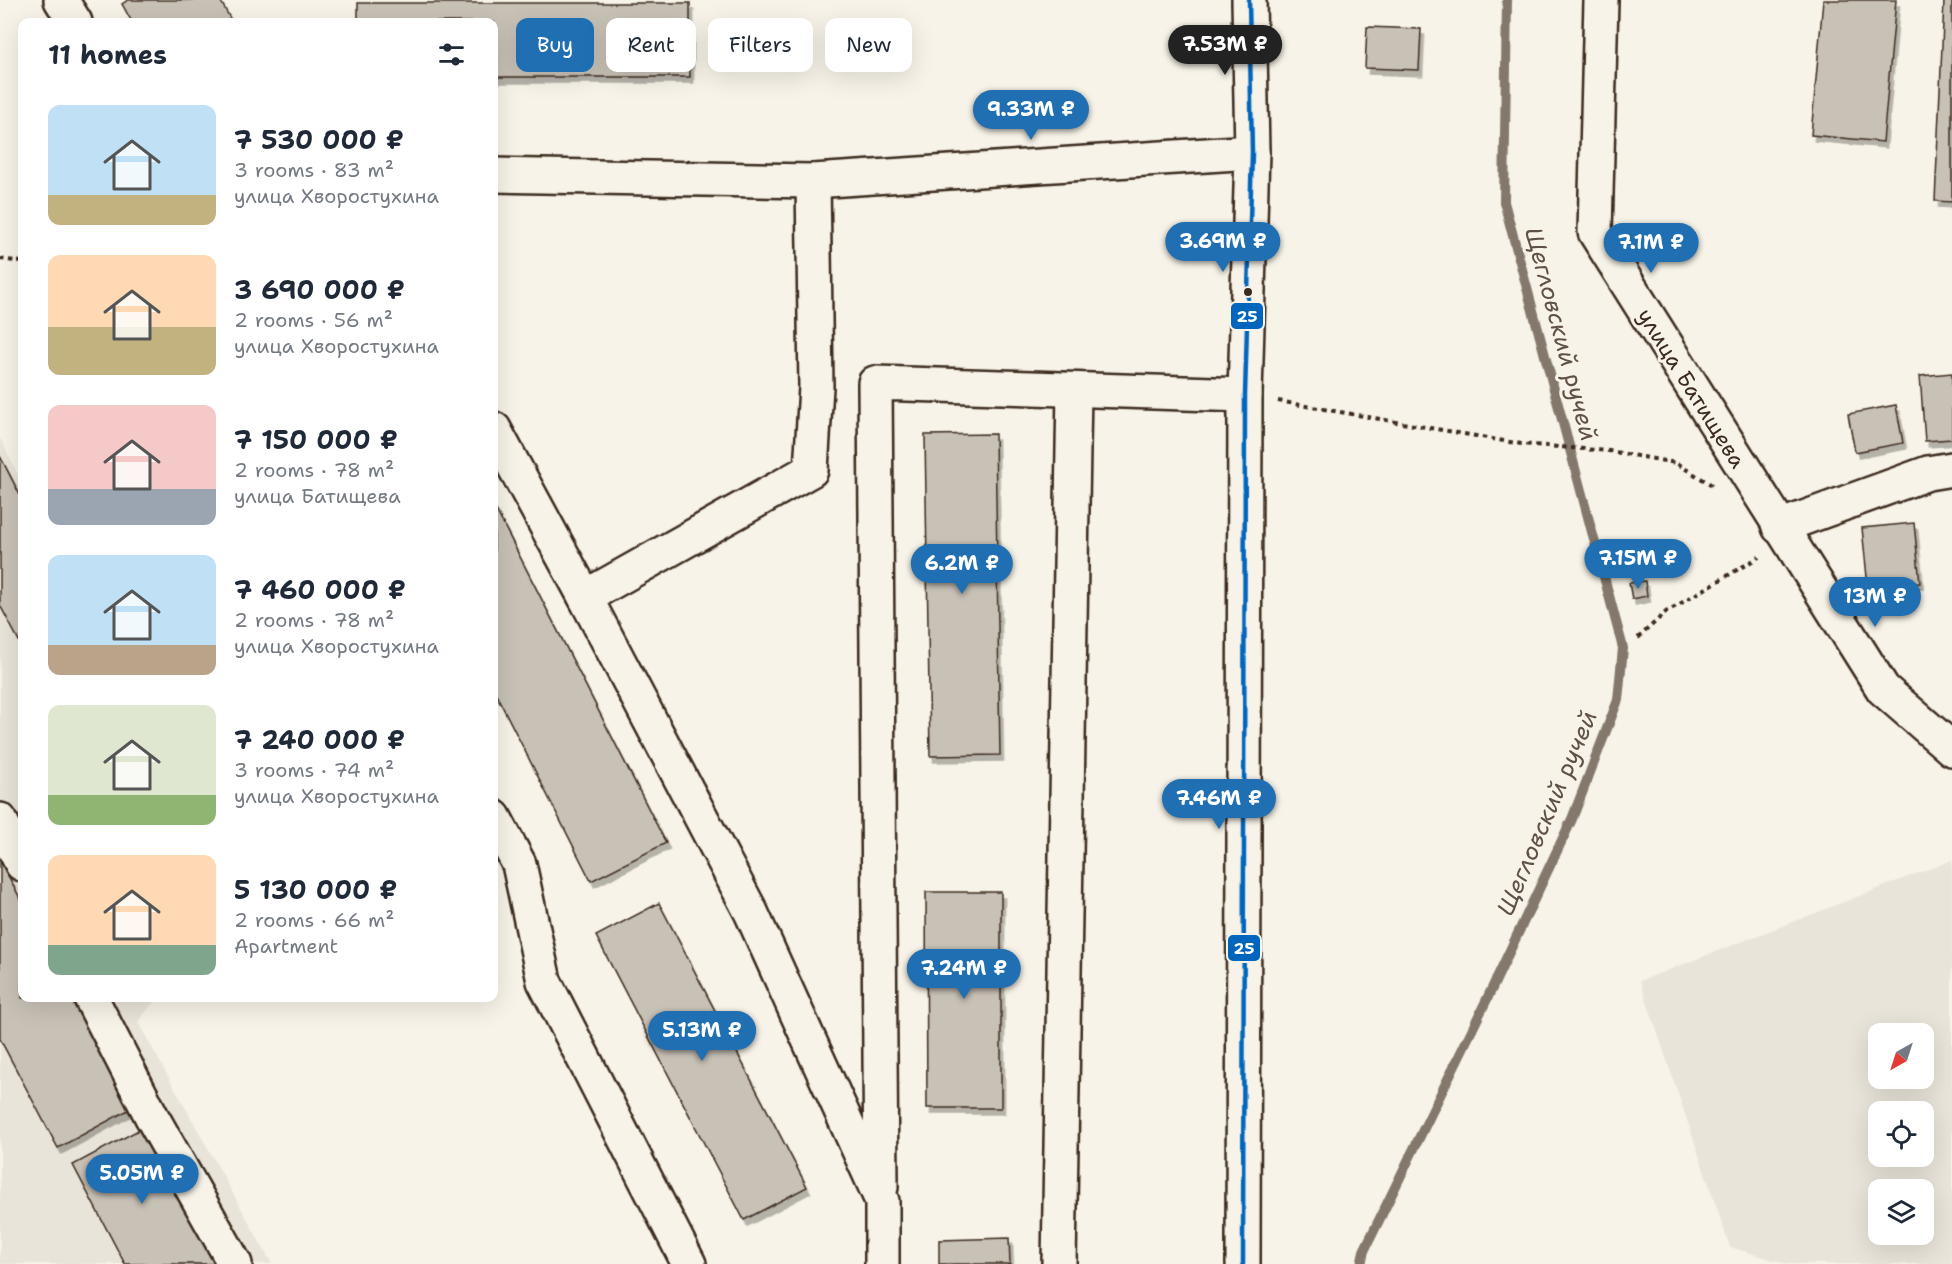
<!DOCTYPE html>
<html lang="en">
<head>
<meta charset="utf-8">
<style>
  body { margin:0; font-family:"Shantell Sans",sans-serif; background:#f2f2f3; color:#1f2937; height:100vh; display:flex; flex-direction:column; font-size:22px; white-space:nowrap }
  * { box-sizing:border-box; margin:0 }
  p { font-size:20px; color:#747a83 }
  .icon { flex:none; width:33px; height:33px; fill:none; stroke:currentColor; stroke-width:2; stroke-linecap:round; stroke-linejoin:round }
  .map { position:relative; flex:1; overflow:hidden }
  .details { position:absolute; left:18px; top:18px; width:480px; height:984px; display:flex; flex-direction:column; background:#fff; border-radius:12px; box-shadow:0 6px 24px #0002 }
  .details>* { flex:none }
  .top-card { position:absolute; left:516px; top:18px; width:570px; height:54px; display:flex; gap:12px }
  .needle { width:39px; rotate:219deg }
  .tools { position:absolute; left:1868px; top:1023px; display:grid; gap:12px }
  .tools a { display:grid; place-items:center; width:66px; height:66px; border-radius:12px; background:#fff; box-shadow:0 6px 24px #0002; font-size:30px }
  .price { position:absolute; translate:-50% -51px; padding:0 14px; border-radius:21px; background:#1f6fb2; color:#fff; font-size:20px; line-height:39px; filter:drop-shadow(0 2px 3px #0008) }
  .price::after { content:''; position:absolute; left:50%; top:36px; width:18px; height:14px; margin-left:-9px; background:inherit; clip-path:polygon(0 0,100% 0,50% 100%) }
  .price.active { background:#222; color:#fff }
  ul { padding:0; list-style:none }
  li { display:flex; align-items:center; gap:18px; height:150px; padding:0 30px }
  li span { display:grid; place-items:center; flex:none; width:168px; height:120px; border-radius:12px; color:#555 }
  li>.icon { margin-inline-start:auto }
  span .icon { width:72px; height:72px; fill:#fffc; stroke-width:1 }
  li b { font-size:26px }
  h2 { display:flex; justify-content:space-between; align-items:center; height:72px; padding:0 30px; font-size:26px }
  .chip { padding:0 21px; border-radius:12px; background:#fff; box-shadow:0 6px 24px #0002; font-size:21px; line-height:54px }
  .chip.active { background:#1f6fb2; color:#fff }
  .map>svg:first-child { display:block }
  .built { fill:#e9e4d9; fill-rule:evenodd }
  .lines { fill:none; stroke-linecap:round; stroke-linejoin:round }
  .stream { stroke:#84786c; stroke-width:10 }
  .building { fill:#c8c1b6; stroke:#3b2a1e; stroke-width:1.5; filter:url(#shadow) }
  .minor-casing { stroke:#3b2a1e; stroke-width:38 }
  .path { stroke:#3b2a1e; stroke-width:4; stroke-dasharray:4.5 4.5; stroke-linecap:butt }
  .minor { stroke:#f7f3e8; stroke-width:33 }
  .bus-1-casing { stroke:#f7f3e8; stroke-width:9 }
  .bus-1 { stroke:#0065bd; stroke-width:4.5 }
  .bus-dot { fill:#3b2a1e; stroke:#f7f3e8; stroke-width:2 }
  .labels { text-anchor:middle; stroke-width:6; stroke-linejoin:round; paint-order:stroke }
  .street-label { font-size:22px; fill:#3b2a1e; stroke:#f7f3e8 }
  .water-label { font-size:24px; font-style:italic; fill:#5f5145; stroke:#f7f3e8 }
  .line-badge { stroke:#f7f3e8; stroke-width:2 }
  .badge-label { font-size:16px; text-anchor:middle; font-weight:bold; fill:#fff }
</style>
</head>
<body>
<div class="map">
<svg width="1952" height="1264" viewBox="0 0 1952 1264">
  <defs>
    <filter id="shadow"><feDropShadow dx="3.5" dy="6" stdDeviation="0" flood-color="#0004"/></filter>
  </defs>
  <rect width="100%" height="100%" fill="#f7f3e8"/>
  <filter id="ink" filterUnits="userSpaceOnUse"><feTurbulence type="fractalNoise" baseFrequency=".0167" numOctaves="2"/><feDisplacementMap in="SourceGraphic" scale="12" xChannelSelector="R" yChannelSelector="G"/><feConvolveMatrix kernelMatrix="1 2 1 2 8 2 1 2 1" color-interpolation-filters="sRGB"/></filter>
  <g filter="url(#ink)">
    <g class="built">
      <path d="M0,438L22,483V998H157L138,1022L272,1264H0Z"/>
      <path d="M1952,860V1264H1787L1730,1247L1640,981ZM1878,1034H1923V1078H1878ZM1878,1112H1923V1156H1878ZM1878,1190H1923V1234H1878Z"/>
    </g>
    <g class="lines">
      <path class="stream" d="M1361,1264L1364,1251L1487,999L1572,819L1618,700L1623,648L1504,202L1507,0"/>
    </g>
    <g class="building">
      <path d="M128,0H220L232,22H132L122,4Z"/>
      <path d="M1823,0H1896L1883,142L1811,135Z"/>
      <path d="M1944,1H1952V202L1935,201Z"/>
      <path d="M358,3H690V77H494V22H358Z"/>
      <path d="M1367,27L1421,29L1419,70L1365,68Z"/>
      <path d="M1952,373V439L1925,441L1920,376Z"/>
      <path d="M1896,405L1903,443L1855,452L1848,414Z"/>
      <path d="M995,434L1000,755L930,756L925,435Z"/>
      <path d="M0,456L22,499V639L19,641L0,605Z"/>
      <path d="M494,506L666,843L591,881L494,690Z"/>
      <path d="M1914,523L1920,583L1868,587L1862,528Z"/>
      <path d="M1645,581L1647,596L1632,599L1629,583Z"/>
      <path d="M0,860L22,902V998H73L132,1108L58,1148L0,1039Z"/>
      <path d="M926,892H1001V1108H927Z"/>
      <path d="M659,903L807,1187L744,1220L596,936Z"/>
      <path d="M144,1127L217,1264H125L73,1165Z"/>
      <path d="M1009,1238L1010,1264H939V1240Z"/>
    </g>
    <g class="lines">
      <defs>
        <g id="minor">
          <path d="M61,0L75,22"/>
          <path d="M1601,0L1595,232L1883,689L1952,749"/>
          <path d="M494,175L813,181L1252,152"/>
          <path d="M813,181L816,387L811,470L585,597L751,912L882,1201V1264"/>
          <path d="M494,429L585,597"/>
          <path d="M1779,527L1928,473L1952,469"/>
          <path d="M494,817L519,864L544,981L689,1264"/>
          <path d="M0,820L22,864"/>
          <path d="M91,998L152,1117L235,1264"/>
          <path d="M881,1187L875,383L1245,395"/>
          <path d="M1059,1264L1074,390"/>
          <path d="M1243,1264L1245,395L1252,152L1249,0"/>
        </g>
      </defs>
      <use href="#minor" class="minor-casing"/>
      <g class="path">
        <path d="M0,259L22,262"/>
        <path d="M1278,401L1521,444L1609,451L1676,463L1712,485"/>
        <path d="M1638,638L1666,612L1759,557"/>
      </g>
      <use href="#minor" class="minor"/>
      <defs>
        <path id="bus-1" d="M1243,1264L1245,395L1252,152L1249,0"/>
      </defs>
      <use href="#bus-1" class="bus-1-casing"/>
      <use href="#bus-1" class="bus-1"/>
    </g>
  </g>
  <circle class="bus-dot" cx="1248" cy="292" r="5"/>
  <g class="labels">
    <g class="street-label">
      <text transform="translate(1692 388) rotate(58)" y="8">улица Батищева</text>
    </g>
    <g class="water-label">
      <text transform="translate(1561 334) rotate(75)" y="8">Щегловский ручей</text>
      <text transform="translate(1547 813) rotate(-67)" y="8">Щегловский ручей</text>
    </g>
  </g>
  <g class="line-badge">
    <rect x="1230" y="302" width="34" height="28" rx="6" fill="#0065bd"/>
    <rect x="1227" y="934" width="34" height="28" rx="6" fill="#0065bd"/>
  </g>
  <g class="badge-label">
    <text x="1247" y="322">25</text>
    <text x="1244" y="954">25</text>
  </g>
</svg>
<div class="tools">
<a><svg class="needle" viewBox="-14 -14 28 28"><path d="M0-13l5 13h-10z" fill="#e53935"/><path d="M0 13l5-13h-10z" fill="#747a83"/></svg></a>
<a><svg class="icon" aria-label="locate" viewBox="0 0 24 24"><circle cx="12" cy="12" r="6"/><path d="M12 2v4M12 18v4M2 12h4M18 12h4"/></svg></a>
<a><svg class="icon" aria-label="layers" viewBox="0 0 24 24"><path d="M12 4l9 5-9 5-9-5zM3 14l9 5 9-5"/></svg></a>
</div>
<b class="price active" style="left:1225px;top:76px">7.53M ₽</b>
<b class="price" style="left:1031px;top:141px">9.33M ₽</b>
<b class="price" style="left:1223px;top:273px">3.69M ₽</b>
<b class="price" style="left:1651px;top:274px">7.1M ₽</b>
<b class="price" style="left:1638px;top:590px">7.15M ₽</b>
<b class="price" style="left:962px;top:595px">6.2M ₽</b>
<b class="price" style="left:1875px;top:628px">13M ₽</b>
<b class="price" style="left:1219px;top:830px">7.46M ₽</b>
<b class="price" style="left:964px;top:1000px">7.24M ₽</b>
<b class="price" style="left:702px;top:1062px">5.13M ₽</b>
<b class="price" style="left:142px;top:1205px">5.05M ₽</b>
<div class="top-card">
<a class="chip active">Buy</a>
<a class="chip">Rent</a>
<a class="chip">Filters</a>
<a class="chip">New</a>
</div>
<section class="details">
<h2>11 homes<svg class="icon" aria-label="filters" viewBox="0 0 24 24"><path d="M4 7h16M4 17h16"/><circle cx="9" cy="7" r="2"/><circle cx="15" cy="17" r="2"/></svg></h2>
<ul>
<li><span style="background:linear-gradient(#bfe0f5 75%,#c2b280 0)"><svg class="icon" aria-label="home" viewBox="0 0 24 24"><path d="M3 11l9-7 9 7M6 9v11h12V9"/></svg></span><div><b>7 530 000 ₽</b><p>3 rooms · 83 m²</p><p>улица Хворостухина</p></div></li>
<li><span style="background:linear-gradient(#ffd9b3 60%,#c2b280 0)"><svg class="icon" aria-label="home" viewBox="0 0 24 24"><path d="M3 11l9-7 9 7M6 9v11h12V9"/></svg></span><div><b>3 690 000 ₽</b><p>2 rooms · 56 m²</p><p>улица Хворостухина</p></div></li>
<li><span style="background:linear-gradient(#f6c9c9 70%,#9aa5b1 0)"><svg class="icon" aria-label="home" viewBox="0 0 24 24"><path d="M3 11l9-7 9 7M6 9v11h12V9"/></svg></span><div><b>7 150 000 ₽</b><p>2 rooms · 78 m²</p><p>улица Батищева</p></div></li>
<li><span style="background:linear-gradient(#bfe0f5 75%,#b9a48a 0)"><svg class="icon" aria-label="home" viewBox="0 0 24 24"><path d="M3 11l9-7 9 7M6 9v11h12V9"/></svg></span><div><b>7 460 000 ₽</b><p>2 rooms · 78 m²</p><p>улица Хворостухина</p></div></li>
<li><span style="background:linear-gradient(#dfe7d0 75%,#8fb573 0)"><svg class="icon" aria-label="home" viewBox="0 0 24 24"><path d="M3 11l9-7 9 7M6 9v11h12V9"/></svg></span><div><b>7 240 000 ₽</b><p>3 rooms · 74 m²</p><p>улица Хворостухина</p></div></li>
<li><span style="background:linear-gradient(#ffd9b3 75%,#7fa58c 0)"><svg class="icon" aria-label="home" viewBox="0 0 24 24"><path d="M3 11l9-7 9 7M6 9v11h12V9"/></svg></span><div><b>5 130 000 ₽</b><p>2 rooms · 66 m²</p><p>Apartment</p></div></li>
</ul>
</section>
</div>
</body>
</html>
